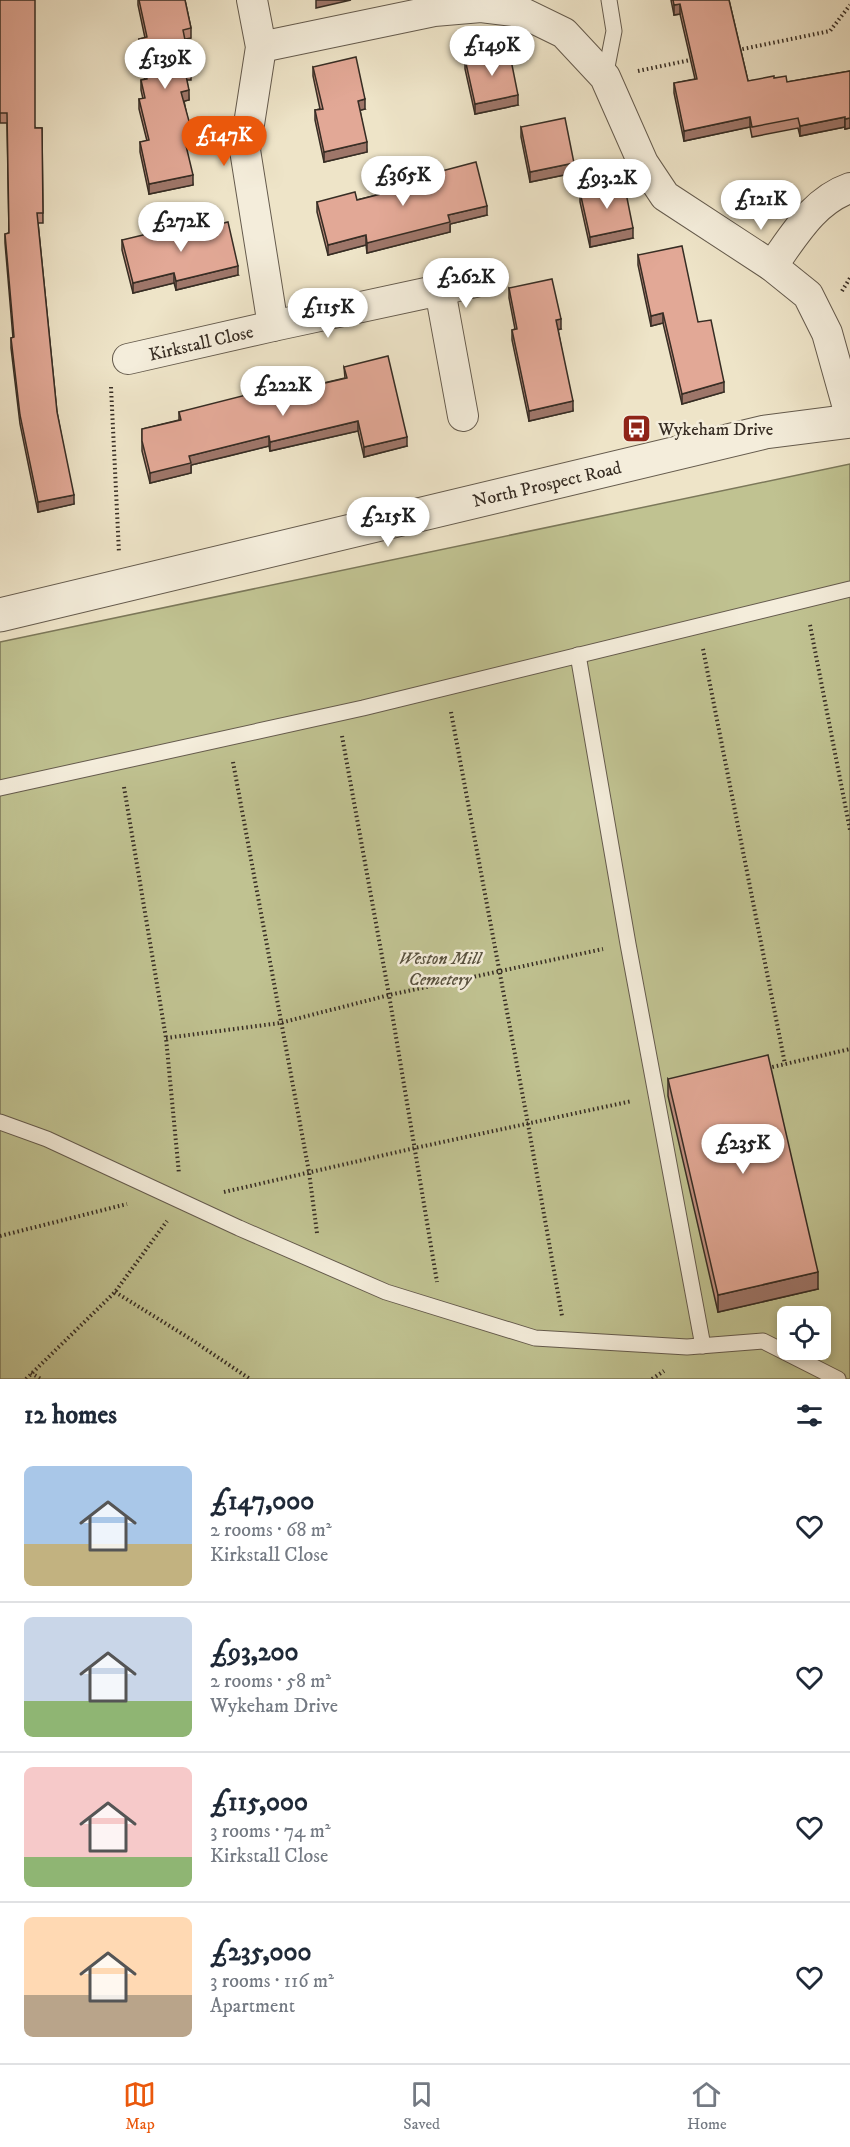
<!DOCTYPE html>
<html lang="en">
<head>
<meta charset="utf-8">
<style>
  body { margin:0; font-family:"IM FELL DW Pica",serif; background:#f6f6f7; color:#1f2937; height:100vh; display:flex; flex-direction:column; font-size:22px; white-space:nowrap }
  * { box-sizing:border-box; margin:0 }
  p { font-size:20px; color:#747a83 }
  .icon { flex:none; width:33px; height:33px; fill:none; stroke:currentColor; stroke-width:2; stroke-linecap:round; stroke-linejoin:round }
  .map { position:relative; height:1379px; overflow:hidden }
  .side { display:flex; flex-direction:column; background:#fff; flex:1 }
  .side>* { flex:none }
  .controls { position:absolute; left:777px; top:1306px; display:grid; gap:12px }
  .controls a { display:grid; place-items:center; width:54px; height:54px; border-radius:9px; background:#fff; box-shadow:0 3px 9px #0003; font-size:30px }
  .price { position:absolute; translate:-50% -51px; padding:0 14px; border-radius:21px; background:#fff; color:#222; font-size:20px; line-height:39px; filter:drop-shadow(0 2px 3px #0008) }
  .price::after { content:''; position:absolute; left:50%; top:36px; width:18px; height:14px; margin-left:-9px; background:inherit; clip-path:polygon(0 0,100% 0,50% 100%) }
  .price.active { background:#ea580c; color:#fff }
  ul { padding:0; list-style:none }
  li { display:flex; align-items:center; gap:18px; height:150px; padding:0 24px }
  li+li { border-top:2px solid #e0e1e3 }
  li span { display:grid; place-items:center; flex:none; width:168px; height:120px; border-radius:9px; color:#555 }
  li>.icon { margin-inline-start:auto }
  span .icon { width:72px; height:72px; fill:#fffc; stroke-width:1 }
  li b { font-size:26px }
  h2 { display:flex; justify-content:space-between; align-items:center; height:72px; padding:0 24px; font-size:26px }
  .dock { display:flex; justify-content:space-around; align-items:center; height:84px; border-top:2px solid #e0e1e3; background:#fff; font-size:16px; color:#747a83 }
  .dock a { display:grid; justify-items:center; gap:3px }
  .dock .active { color:#ea580c }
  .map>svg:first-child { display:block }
  .green { fill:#c0c291; stroke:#7c785a; stroke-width:1.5; fill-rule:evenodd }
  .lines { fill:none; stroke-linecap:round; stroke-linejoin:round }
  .service-casing { stroke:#655b4d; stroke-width:17 }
  .minor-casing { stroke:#655b4d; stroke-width:32 }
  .tertiary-casing { stroke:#655b4d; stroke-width:35 }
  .path { stroke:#372d24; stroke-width:4; stroke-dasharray:1.5 3; stroke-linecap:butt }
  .service { stroke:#f4eddb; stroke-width:15 }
  .minor { stroke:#f4eddb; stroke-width:30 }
  .tertiary { stroke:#f4eddb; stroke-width:33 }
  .wall { fill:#c29081; stroke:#372d24; stroke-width:1.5 }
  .shaded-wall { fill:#9e7669; stroke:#372d24; stroke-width:1.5 }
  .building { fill:#e2a896; stroke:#372d24; stroke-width:1.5 }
  .labels { text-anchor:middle; stroke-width:5; stroke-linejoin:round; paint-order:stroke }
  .street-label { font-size:18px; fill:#372d24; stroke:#f4eddb }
  .poi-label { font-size:18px; fill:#372d24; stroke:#f4eddb; text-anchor:start }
  .park-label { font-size:18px; font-style:italic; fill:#59523f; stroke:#f4eddb }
</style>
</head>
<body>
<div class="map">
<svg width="850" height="1379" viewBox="0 0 850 1379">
  <rect width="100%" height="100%" fill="#eee4c8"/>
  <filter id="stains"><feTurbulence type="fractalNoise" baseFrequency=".00333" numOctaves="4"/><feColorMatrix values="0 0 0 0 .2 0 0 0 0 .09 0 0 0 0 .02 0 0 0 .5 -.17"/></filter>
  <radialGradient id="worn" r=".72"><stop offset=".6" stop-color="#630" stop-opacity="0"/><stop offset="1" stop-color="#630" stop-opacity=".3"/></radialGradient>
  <path class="green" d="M850,464V1379H0V642ZM788,1317H820V1350H788Z"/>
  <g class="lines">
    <defs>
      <g id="service">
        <path d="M605,77L614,31L609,0"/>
        <path d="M578,655L628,944L703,1346"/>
        <path d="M0,788L363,708L850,589"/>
        <path d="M0,1122L47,1139L239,1228L386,1292L535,1338L687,1347L763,1341L838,1379"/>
      </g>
      <g id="minor">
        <path d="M252,0L261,47L245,150L273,326"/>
        <path d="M261,47L434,11L481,7L521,12L564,33L605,77L643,163L665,196L772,266L808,295L827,333L850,415"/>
        <path d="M772,266C794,236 813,201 850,188"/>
        <path d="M440,290L480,281"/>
        <path d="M128,359L273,326L440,290L463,416"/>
      </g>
      <path id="tertiary" d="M0,615L765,432L850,421"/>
    </defs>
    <use href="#service" class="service-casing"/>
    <use href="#minor" class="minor-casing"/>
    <use href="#tertiary" class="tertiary-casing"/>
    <g class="path">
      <path d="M738,50L830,31L850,5"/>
      <path d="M638,71L695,59"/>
      <path d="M842,291L850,278"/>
      <path d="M111,387L119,553"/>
      <path d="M810,625L850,830"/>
      <path d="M703,649L785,1064"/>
      <path d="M451,712L528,1124L562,1316"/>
      <path d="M342,736L389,995L437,1282"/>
      <path d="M233,762L309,1172L317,1233"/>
      <path d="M124,787L166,1038L179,1174"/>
      <path d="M166,1038L280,1023L389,995L603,949"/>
      <path d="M768,1068L850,1049"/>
      <path d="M224,1192L415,1148L632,1101"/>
      <path d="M0,1236L127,1204"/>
      <path d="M115,1292L189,1338L250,1379"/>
      <path d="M31,1373L41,1379"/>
      <path d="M26,1379L115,1292L167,1221"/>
      <path d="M652,1379L664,1371"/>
    </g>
    <use href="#service" class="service"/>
    <use href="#minor" class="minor"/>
    <use href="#tertiary" class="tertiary"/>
  </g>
  <g class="wall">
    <path d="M0,0L35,128H42L43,223H38L57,412L74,504L38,512L20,424L11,348V338H13L5,243V234L9,233L7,123H0Z"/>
    <path d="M138,0H185L191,28V38L185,39L191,70V80H187L189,100L184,101L192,141L185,143L193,185L149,194L140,152V142L147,141L139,109V99H143L141,90V80L145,79L139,48V39L145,38L138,5Z"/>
    <path d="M671,0H729L748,81L774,78L787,82L850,71V128L845,129V127L800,136L798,128L752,137L750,127L684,141L674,93V83L695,79L680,14L674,15Z"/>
    <path d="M465,59L518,105L475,114L465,69Z"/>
    <path d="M313,67L365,109L360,110L367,152L324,162L315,120V110L320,109L313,76Z"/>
    <path d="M521,127L574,173L530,182L521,137Z"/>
    <path d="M438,172L487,215L450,224V232L367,253L366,245L328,255L317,212V202L357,200L438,180Z"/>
    <path d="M580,192L633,238L590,247L580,202Z"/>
    <path d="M165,237L238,275L176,290L174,283L133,293L122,250V240Z"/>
    <path d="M638,255L698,322L724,392L682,404L663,323L651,326L638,265Z"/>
    <path d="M509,288L561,329L558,330L573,411L529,421L512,340V330L515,329L509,298Z"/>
    <path d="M344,367L407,446L364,457L358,431L270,451L269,446L229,456L191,465V473L150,483L142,451V429L179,420V412L260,398L345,378Z"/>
    <path d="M668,1079L818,1289L718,1312L668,1096Z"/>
  </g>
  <g class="shaded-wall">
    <path d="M316,0H351L316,8Z"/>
    <path d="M680,4V14L674,15V5Z"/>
    <path d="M189,90V100L181,102V92Z"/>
    <path d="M518,95V105L475,114V104Z"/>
    <path d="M365,99V109L358,111V101Z"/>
    <path d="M750,117V127L684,141V131Z"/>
    <path d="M845,117V127L800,136V126Z"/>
    <path d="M850,118V128L845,129V119Z"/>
    <path d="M192,132V141L183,143V133Z"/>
    <path d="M367,142V152L324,162V152Z"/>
    <path d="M574,163V173L530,182V172Z"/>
    <path d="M193,175V185L149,194V184Z"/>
    <path d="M487,206V215L450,224V232L367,253V243L448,215Z"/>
    <path d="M633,228V238L590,247V237Z"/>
    <path d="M366,235V245L328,255V245Z"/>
    <path d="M238,266V275L176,290V281Z"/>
    <path d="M174,273V283L133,293V283Z"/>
    <path d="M663,313V323L651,326V316Z"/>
    <path d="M561,319V329L556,330V320Z"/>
    <path d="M724,382V392L682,404V394Z"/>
    <path d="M573,401V411L529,421V411Z"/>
    <path d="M358,421V431L270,451V442Z"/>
    <path d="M269,436V446L191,465V473L150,483V473L189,456Z"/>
    <path d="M407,437V446L364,457V447Z"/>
    <path d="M74,495V504L38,512V502Z"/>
    <path d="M818,1272V1289L718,1312V1295Z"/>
  </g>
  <g class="building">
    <path d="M0,0H35V128H42L43,213H37L57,412L74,495L38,502L20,415L11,338L14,337L5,234L9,233L7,113H0Z"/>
    <path d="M139,0H185L191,28L183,30L191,70L185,71L189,90L181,92L192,132L183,133L193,175L149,184L140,142L149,140L139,99L145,98L141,80L147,79L139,39L147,37Z"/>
    <path d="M673,0H729L748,81L774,76V78L786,76L787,82L850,71V118L845,119V117L800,126L798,118L752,127L750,117L684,131L674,83L697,79L680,4L674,5Z"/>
    <path d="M509,50L518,95L475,104L465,59Z"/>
    <path d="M356,57L365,99L358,101L367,142L324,152L315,110L323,109L313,67Z"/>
    <path d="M565,118L574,163L530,172L521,127Z"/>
    <path d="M476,162L487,206L448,215L450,222L367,243L366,235L328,245L317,202L355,192L357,200L440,179L438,172Z"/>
    <path d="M624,183L633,228L590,237L580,192Z"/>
    <path d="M228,222L238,266L176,281L174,273L133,283L122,240L164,230L165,237Z"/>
    <path d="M682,246L698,322L711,320L724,382L682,394L663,313L651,316L638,255Z"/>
    <path d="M552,279L561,319L556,320L573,401L529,411L512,330L517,329L509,288Z"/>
    <path d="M388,356L407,437L364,447L358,421L270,442L269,436L189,456L191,463L150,473L142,441V429L181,420L179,412L258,392L260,398L347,378L344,367Z"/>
    <path d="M768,1055L818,1272L718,1295L668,1079Z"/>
  </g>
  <defs>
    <symbol id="bus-square" viewBox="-11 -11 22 22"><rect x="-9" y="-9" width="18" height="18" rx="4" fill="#8f2418" stroke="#f4eddb"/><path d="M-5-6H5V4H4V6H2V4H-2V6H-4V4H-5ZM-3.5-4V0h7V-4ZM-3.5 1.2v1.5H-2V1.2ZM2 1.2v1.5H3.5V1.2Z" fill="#fff"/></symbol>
  </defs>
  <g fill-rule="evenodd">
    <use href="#bus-square" x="620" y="412" width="33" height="33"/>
  </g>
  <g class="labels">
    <g class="street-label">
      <text transform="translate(201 343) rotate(-13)" y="6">Kirkstall Close</text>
      <text transform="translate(547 484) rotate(-13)" y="6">North Prospect Road</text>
    </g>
    <g class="poi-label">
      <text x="658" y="435">Wykeham Drive</text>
    </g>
    <g class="park-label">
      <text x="440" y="964">Weston Mill<tspan x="440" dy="21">Cemetery</tspan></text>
    </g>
  </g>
  <rect width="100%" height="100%" filter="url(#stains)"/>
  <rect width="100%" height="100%" fill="url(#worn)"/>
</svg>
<div class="controls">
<a><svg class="icon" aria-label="locate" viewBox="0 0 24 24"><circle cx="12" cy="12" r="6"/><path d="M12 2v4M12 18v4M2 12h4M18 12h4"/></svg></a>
</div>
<b class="price" style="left:492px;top:77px">£149K</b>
<b class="price" style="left:165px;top:90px">£139K</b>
<b class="price active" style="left:224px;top:167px">£147K</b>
<b class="price" style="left:403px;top:207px">£365K</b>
<b class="price" style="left:607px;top:210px">£93.2K</b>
<b class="price" style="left:761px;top:231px">£121K</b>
<b class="price" style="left:181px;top:253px">£272K</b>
<b class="price" style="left:466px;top:309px">£262K</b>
<b class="price" style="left:328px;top:339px">£115K</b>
<b class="price" style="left:283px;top:417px">£222K</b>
<b class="price" style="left:388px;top:548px">£215K</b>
<b class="price" style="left:743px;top:1175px">£235K</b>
</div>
<section class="side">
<h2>12 homes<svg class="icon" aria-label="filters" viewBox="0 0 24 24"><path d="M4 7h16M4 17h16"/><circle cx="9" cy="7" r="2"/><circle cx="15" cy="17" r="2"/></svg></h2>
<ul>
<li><span style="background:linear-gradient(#a9c7e8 65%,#c2b280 0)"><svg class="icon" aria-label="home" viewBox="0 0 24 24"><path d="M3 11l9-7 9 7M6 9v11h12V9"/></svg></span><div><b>£147,000</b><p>2 rooms · 68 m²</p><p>Kirkstall Close</p></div><svg class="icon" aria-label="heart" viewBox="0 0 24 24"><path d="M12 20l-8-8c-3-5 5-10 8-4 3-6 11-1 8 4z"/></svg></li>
<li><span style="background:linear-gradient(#c9d6e8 70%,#8fb573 0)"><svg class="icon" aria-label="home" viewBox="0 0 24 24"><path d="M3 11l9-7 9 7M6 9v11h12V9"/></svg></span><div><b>£93,200</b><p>2 rooms · 58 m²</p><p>Wykeham Drive</p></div><svg class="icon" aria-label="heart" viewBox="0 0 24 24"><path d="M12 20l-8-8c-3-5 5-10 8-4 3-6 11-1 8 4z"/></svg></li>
<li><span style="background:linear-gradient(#f6c9c9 75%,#8fb573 0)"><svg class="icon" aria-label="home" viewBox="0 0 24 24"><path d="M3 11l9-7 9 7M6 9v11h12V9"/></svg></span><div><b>£115,000</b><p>3 rooms · 74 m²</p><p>Kirkstall Close</p></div><svg class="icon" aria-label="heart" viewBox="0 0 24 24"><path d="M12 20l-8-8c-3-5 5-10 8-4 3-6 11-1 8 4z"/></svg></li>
<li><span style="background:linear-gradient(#ffd9b3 65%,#b9a48a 0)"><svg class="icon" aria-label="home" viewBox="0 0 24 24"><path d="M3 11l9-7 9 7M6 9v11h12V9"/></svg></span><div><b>£235,000</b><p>3 rooms · 116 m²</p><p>Apartment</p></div><svg class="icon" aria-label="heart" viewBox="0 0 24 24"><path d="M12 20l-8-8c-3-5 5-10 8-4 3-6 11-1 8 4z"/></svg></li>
</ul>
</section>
<nav class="dock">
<a class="active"><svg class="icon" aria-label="map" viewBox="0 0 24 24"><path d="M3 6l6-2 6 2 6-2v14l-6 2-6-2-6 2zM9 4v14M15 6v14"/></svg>Map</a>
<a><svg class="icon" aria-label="saved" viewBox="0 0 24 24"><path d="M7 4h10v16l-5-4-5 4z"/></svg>Saved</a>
<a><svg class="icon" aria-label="home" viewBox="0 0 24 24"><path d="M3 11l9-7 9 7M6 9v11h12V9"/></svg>Home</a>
</nav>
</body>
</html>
